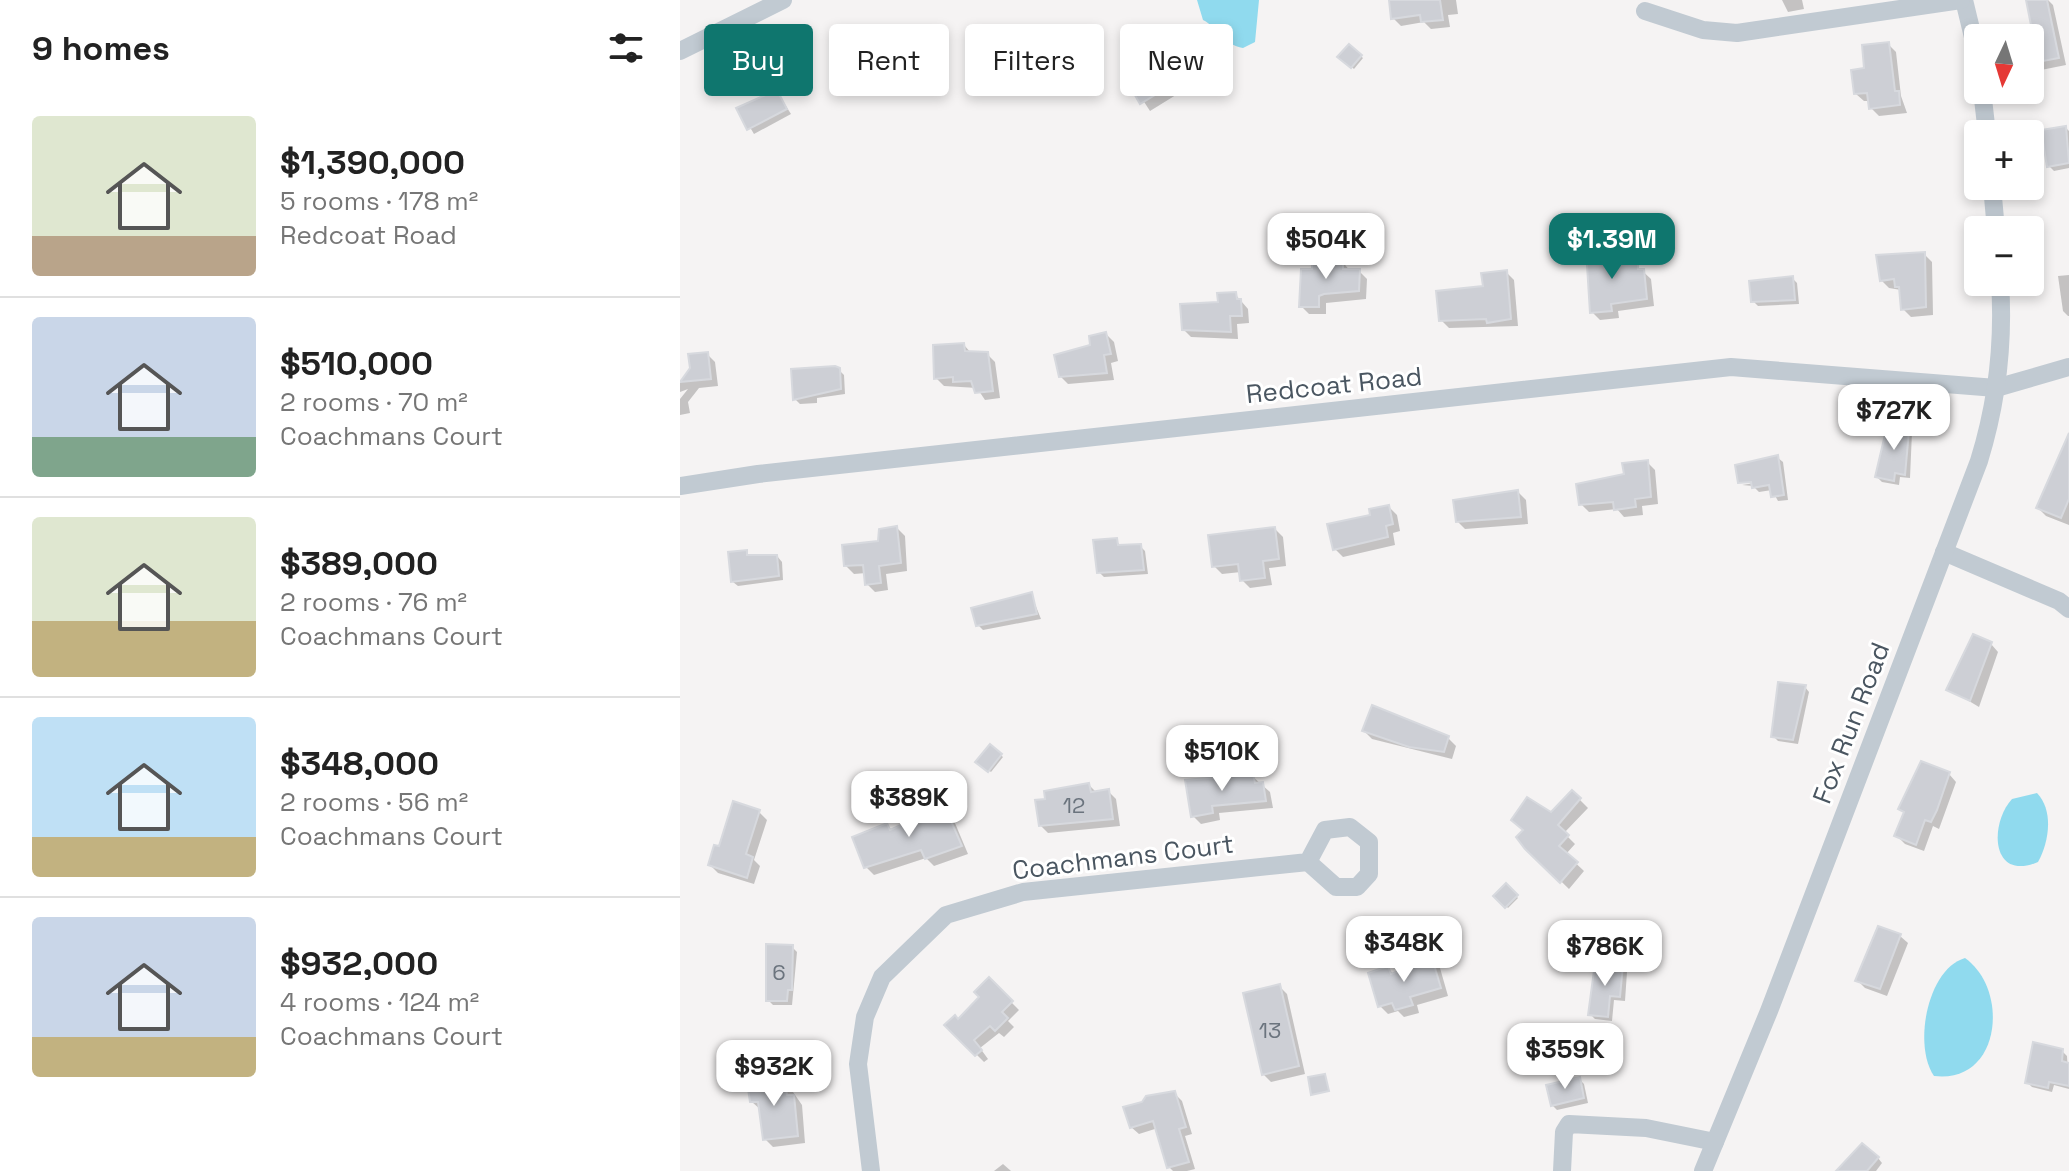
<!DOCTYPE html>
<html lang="en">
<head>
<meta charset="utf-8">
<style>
  body { margin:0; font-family:"Space Grotesk",sans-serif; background:#f6f6f6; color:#222; height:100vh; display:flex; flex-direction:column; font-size:30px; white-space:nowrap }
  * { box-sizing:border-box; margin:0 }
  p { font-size:26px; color:#767676 }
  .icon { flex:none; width:44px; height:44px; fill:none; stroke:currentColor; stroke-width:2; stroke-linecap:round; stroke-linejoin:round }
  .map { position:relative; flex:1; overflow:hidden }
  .sheet { display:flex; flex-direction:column; background:#fff; width:680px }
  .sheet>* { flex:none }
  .guide { position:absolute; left:24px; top:24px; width:760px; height:72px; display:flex; gap:16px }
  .needle { width:52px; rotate:184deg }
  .fabs { position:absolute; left:1284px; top:24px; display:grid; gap:16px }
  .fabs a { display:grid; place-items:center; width:80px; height:80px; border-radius:8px; background:#fff; box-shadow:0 4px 12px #0003; font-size:40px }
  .price { position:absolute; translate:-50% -68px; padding:0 18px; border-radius:16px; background:#fff; color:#222; font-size:26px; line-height:52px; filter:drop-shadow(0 2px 4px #0008) }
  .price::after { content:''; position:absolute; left:50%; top:48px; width:24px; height:18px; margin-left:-12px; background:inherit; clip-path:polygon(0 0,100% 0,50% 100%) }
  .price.on { background:#0f766e; color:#fff }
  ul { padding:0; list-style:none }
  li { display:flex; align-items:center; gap:24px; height:200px; padding:0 32px }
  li+li { border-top:2px solid #e0e0e0 }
  li span { display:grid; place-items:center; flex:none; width:224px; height:160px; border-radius:8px; color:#555 }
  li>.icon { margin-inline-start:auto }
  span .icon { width:96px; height:96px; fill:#fffc; stroke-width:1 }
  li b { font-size:34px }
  h2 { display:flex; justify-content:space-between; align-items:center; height:96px; padding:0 32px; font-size:34px }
  .chip { padding:0 28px; border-radius:8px; background:#fff; box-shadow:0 4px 12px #0003; font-size:28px; line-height:72px }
  .chip.on { background:#0f766e; color:#fff }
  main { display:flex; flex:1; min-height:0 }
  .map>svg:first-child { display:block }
  .water { fill:#90daee }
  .shadow { fill:#0003 }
  .building { fill:#cdcfd5; stroke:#d7d9de; stroke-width:2 }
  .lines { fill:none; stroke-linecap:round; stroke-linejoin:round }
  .minor { stroke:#c1cad2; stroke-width:18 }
  .labels { text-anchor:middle; stroke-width:6; stroke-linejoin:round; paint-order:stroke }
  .number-label { font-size:22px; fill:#6b747e }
  .street-label { font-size:26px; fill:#4a5661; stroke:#fff }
</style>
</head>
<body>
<main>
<section class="sheet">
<h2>9 homes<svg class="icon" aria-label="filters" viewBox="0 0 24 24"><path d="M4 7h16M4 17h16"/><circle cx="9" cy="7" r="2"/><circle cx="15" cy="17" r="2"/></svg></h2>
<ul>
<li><span style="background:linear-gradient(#dfe7d0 75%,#b9a48a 0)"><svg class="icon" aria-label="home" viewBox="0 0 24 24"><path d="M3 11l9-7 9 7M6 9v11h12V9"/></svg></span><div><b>$1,390,000</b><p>5 rooms · 178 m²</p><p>Redcoat Road</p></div></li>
<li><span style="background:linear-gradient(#c9d6e8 75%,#7fa58c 0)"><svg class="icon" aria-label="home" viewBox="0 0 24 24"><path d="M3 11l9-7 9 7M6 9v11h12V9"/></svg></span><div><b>$510,000</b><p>2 rooms · 70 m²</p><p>Coachmans Court</p></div></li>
<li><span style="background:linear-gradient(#dfe7d0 65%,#c2b280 0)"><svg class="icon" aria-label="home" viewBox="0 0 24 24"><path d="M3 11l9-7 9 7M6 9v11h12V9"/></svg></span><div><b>$389,000</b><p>2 rooms · 76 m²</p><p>Coachmans Court</p></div></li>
<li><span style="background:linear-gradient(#bfe0f5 75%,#c2b280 0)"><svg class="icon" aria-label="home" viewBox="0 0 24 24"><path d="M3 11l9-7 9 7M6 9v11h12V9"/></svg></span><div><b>$348,000</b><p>2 rooms · 56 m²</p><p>Coachmans Court</p></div></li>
<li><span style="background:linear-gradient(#c9d6e8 75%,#c2b280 0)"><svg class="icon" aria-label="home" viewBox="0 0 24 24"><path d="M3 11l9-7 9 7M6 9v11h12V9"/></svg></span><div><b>$932,000</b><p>4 rooms · 124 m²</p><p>Coachmans Court</p></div></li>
</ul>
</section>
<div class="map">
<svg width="1389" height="1171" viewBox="0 0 1389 1171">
  <rect width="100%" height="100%" fill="#f5f3f3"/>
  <g class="water">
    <path d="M517,0H579L575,42L563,48C544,45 539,28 523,20Z"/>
    <path d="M1357,793C1374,811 1369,842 1358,862C1311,882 1309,824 1332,799Z"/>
    <path d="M1285,958C1330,990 1321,1084 1254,1076C1233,1046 1247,969 1285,958Z"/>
  </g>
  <g class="shadow">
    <path d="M711,0H776L778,14L768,15L770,27L751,29L744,22L721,26L713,18Z"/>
    <path d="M1102,0H1122L1124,9L1108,12Z"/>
    <path d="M1349,0H1368L1373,5L1386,65L1361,70L1353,62L1349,38L1354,27Z"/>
    <path d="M208,40L231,65L203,89L199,85L191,92L177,76Z"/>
    <path d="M1208,44L1216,52L1221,96L1227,113L1199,116L1191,108L1190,101H1184L1176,94L1186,70Z"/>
    <path d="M669,47L683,58L674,69L660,57Z"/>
    <path d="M501,59L517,82L470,111L446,74L464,65L471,72Z"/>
    <path d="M97,92L111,114L74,134L59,109Z"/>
    <path d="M1386,128L1389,131V168L1374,171L1369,166Z"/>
    <path d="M928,249L936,257L937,265L957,266L971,279L974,306L938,311L939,318L920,320L912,312Z"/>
    <path d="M1244,254L1252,262L1253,315L1231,317L1223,309L1221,290L1209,288L1201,280Z"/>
    <path d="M662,261L670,271H679L687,279L686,299L646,303V314H629L621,306L634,271Z"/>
    <path d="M826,272L834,280L838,326L769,328L761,320Z"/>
    <path d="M1389,275V316H1388L1383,311L1378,276Z"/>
    <path d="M1112,278L1117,283L1119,304L1078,306L1073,301Z"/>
    <path d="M555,294L568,309L569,323L557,324L558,339L511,337L503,329Z"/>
    <path d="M426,334L434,342L438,361L431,363L434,380L388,384L380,376Z"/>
    <path d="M284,345L292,354H307L315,362L320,398L305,400L297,388L264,386L256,378Z"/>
    <path d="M27,354L35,362L38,386L19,388L8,402L10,413L0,415V399L8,389L0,392V383Z"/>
    <path d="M159,370L164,375L165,394L137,398V403L120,404L115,399Z"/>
    <path d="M1227,427L1232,432L1230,478L1220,477L1219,485L1202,482L1197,477Z"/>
    <path d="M1098,458L1103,462L1108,500L1098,501L1092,490L1079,492L1073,486L1062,485L1081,482L1080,478L1060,482L1057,466Z"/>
    <path d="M1389,459V525L1366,516L1358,508Z"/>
    <path d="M967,462L975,470L978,504L962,506L963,515L944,517L937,509L909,512L901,504Z"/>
    <path d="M838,492L846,500L848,524L785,529L777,521Z"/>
    <path d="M709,507L717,515L720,531L713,533L715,545L663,557L655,549Z"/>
    <path d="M217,528L225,536L227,571L206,574L208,590L195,592L187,584L186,573L174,574L166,566Z"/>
    <path d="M595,529L603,537L606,566L589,568L592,585L570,588L562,580L561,572L542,574L534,566Z"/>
    <path d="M436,540L441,547L460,546L465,551L468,574L424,577L419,572Z"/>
    <path d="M50,554L97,556L102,562L103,580L58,586L53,582Z"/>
    <path d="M351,594L361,619L303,630L298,625Z"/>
    <path d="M1311,644L1318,652L1299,707L1269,689Z"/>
    <path d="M1125,687L1129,692L1118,744L1098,741L1093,736Z"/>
    <path d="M684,731L768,738L776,746L772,759L692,739Z"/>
    <path d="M310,747L323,757L311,772L298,762Z"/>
    <path d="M1269,774L1276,782L1259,829L1253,826L1244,851L1225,844L1217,836L1225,814L1220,809Z"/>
    <path d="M572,776L590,792L593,808L539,813L540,820L521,824L513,816Z"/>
    <path d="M409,785L417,793L428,791L436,799L440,826L368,833L360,825Z"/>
    <path d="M892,792L908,808L884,833L895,844L886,854L904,871L889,889L846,847Z"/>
    <path d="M264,808L272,816L288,854L254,866L246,858L194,875L186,867L207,825L213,831Z"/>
    <path d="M79,812L87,820L74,860L80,866L74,884L38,873L30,865L40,849Z"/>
    <path d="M826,886L838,898L828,908L816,896Z"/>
    <path d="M1220,936L1228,943L1207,996L1185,988L1177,980L1189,946Z"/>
    <path d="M112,947L117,952L112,1005H93L88,1000Z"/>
    <path d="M752,960L760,968L768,996L737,1005L739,1013L724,1017L718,1011L708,1014L700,1006L708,968L714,975Z"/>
    <path d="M942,967L947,972L945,1001L934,1000L932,1021L915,1019L910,1014Z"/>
    <path d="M309,980L339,1010L328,1021L334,1027L324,1037L319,1033L300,1048L308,1059L304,1062L267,1025L278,1021L302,997Z"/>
    <path d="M599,986L607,994L625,1074L591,1082L583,1074Z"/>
    <path d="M1382,1051L1387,1056L1389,1089L1374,1085L1372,1092L1352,1087L1347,1082Z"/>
    <path d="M104,1079L122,1105L125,1143L93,1147L85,1139L81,1110L72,1102Z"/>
    <path d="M899,1079L904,1084L908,1103L877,1110L872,1105Z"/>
    <path d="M494,1093L502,1101L512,1134L505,1136L515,1169L507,1171H493L489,1167L478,1128L459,1134L451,1127Z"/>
    <path d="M1198,1158L1202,1163L1196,1171H1159Z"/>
    <path d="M323,1164L331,1171H314Z"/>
  </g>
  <g class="building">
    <path d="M709,0H760L763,20L741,22L740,15L711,19Z"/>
    <path d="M1346,0H1367L1379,58L1352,63L1350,38H1321V31L1351,25Z"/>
    <path d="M208,37L227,59L197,85L193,81L185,88L175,76L193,55L191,53Z"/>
    <path d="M1209,42L1215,91H1219L1220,105L1189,109L1187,93L1174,94L1171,70L1184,68L1182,45Z"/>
    <path d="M669,44L682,55L671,68L657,57Z"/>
    <path d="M502,56L511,73L460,104L443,74L464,62L469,71Z"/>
    <path d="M97,90L107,109L67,130L56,108Z"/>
    <path d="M1386,126L1389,163L1367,167L1361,130Z"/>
    <path d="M929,247L930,263L958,264V269H964L967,299L931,304L932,311L910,313L906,249Z"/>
    <path d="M1245,252L1246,307L1221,310L1219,287H1215L1214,279L1200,281L1196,255Z"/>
    <path d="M632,259H663V269H680L679,291L644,294L639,296V307H619L621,269H632Z"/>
    <path d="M827,270L831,319L807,323L806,319L759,321L756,291L803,286L801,273Z"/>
    <path d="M1113,276L1115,300L1071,302L1069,281Z"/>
    <path d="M556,292L557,299H561L562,316H550L551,332L502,330L500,304L538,302L537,293Z"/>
    <path d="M426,332L431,354L424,355L427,373L379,377L374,355L410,345L409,336Z"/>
    <path d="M284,343L285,351L308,352L313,391L295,393L291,381L273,382V377L254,379L253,345Z"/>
    <path d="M28,352L31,379L0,382L10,368L8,354Z"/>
    <path d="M155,366L160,368L161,389L113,400L111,369Z"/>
    <path d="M1208,422L1228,425L1229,431L1225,475L1215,473L1214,481L1195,477Z"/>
    <path d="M1389,433V499L1381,518L1356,508Z"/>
    <path d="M1098,455L1104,495L1091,497L1089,485L1072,488L1071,482L1058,483L1055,465Z"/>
    <path d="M968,460L971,497L955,499L956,507L934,510L933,502L899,505L896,484L944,474L942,463Z"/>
    <path d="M838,490L841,517L776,522L773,500Z"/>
    <path d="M709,505L713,524L706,526L708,537L653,550L647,524L690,515L689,509Z"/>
    <path d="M217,526L221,563L199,566L201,583L185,585L183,565L164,566L162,545L198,541L199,529Z"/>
    <path d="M595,527L599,559L583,561L585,578L560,581L558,564L532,567L528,535Z"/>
    <path d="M437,538L438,545L461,544L464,570L417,573L413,540Z"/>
    <path d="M67,550V555H97L99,576L51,582L48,552Z"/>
    <path d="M352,592L357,614L296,626L291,608Z"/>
    <path d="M1293,634L1312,642L1290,701L1266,690Z"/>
    <path d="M1098,682L1126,685L1113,740L1091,737Z"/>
    <path d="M692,705L769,736L764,752L729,747L682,731Z"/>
    <path d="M310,744L322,754L308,772L295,762Z"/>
    <path d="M1241,761L1270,772L1257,810L1251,822L1245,820L1236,845L1214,836L1224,812L1218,809Z"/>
    <path d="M573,774L575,783L583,782L586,801L532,806L533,813L511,817L505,780Z"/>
    <path d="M409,783L411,792L429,789L433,819L359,826L355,800L365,799L364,791Z"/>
    <path d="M892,790L901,798L878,825L889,835L879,846L898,862L880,883L845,849L836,837L843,830L831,820L847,797L871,812Z"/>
    <path d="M53,801L80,810L66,854L73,857L67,878L28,865L34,845L39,846Z"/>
    <path d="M264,805L282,846L245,859L241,850L184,868L172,837L207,823L210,830Z"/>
    <path d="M826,883L838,895L825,908L813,896Z"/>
    <path d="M1198,926L1221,934L1200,989L1175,981Z"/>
    <path d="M86,944L113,945L112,990H108L107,1001H86Z"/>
    <path d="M752,958L761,988L730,997L733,1005L715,1010L712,1003L698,1007L688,973L708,966L711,974Z"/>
    <path d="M915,963L943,965L940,997L930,996L928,1017L908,1015Z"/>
    <path d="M309,977L333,1001L322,1012L328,1018L315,1031L310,1026L294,1040L302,1050L295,1056L264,1025L275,1015L278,1019L299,997L294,992Z"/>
    <path d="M600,984L619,1066L582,1075L563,993Z"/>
    <path d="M1353,1042L1383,1049L1382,1061L1389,1063V1086L1369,1082L1368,1088L1345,1083Z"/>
    <path d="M645,1074L649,1091L631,1095L628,1077Z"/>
    <path d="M104,1077L107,1095H114L118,1136L83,1140L78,1102H70L67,1082Z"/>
    <path d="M900,1077L904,1098L871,1106L866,1085Z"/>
    <path d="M495,1091L506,1127L499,1129L509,1162L487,1168L473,1121L450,1128L443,1107L462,1102L466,1096Z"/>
    <path d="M1182,1143L1199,1157L1187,1171H1156Z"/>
  </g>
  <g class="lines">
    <g class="minor">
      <path d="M1284,0L1298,58"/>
      <path d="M965,11L1023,30L1057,33L1281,0"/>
      <path d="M0,51L103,0"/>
      <path d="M1302,90L1307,134"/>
      <path d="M1312,186L1316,230"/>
      <path d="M0,486L78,474L1051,367L1316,388L1389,367"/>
      <path d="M1264,552L1379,601L1389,609"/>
      <path d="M191,1171L178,1064L185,1017L202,977L266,915L343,892L628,862L656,887H677L689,874V842L670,827L645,830L628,862"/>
      <path d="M882,1171L884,1132L889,1124L966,1128L1035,1142"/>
      <path d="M1023,1171L1089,1011L1299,461C1317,403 1324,343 1320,282"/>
    </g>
  </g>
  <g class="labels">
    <g class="number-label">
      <text x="394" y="813">12</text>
      <text x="99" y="980">6</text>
      <text x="590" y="1038">13</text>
    </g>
    <g class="street-label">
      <text transform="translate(654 385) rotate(-6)" y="9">Redcoat Road</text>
      <text transform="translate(1171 723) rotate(-69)" y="9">Fox Run Road</text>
      <text transform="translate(443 857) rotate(-7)" y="9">Coachmans Court</text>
    </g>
  </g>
</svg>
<div class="fabs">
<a><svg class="needle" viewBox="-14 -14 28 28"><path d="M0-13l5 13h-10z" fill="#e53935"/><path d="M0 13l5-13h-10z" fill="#767676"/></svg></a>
<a>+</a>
<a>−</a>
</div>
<b class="price" style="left:646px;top:281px">$504K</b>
<b class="price on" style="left:932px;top:281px">$1.39M</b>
<b class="price" style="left:1214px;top:452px">$727K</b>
<b class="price" style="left:542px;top:793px">$510K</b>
<b class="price" style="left:229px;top:839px">$389K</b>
<b class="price" style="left:724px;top:984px">$348K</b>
<b class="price" style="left:925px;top:988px">$786K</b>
<b class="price" style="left:885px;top:1091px">$359K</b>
<b class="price" style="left:94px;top:1108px">$932K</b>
<div class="guide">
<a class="chip on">Buy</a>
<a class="chip">Rent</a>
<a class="chip">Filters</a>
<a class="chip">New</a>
</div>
</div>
</main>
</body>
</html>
